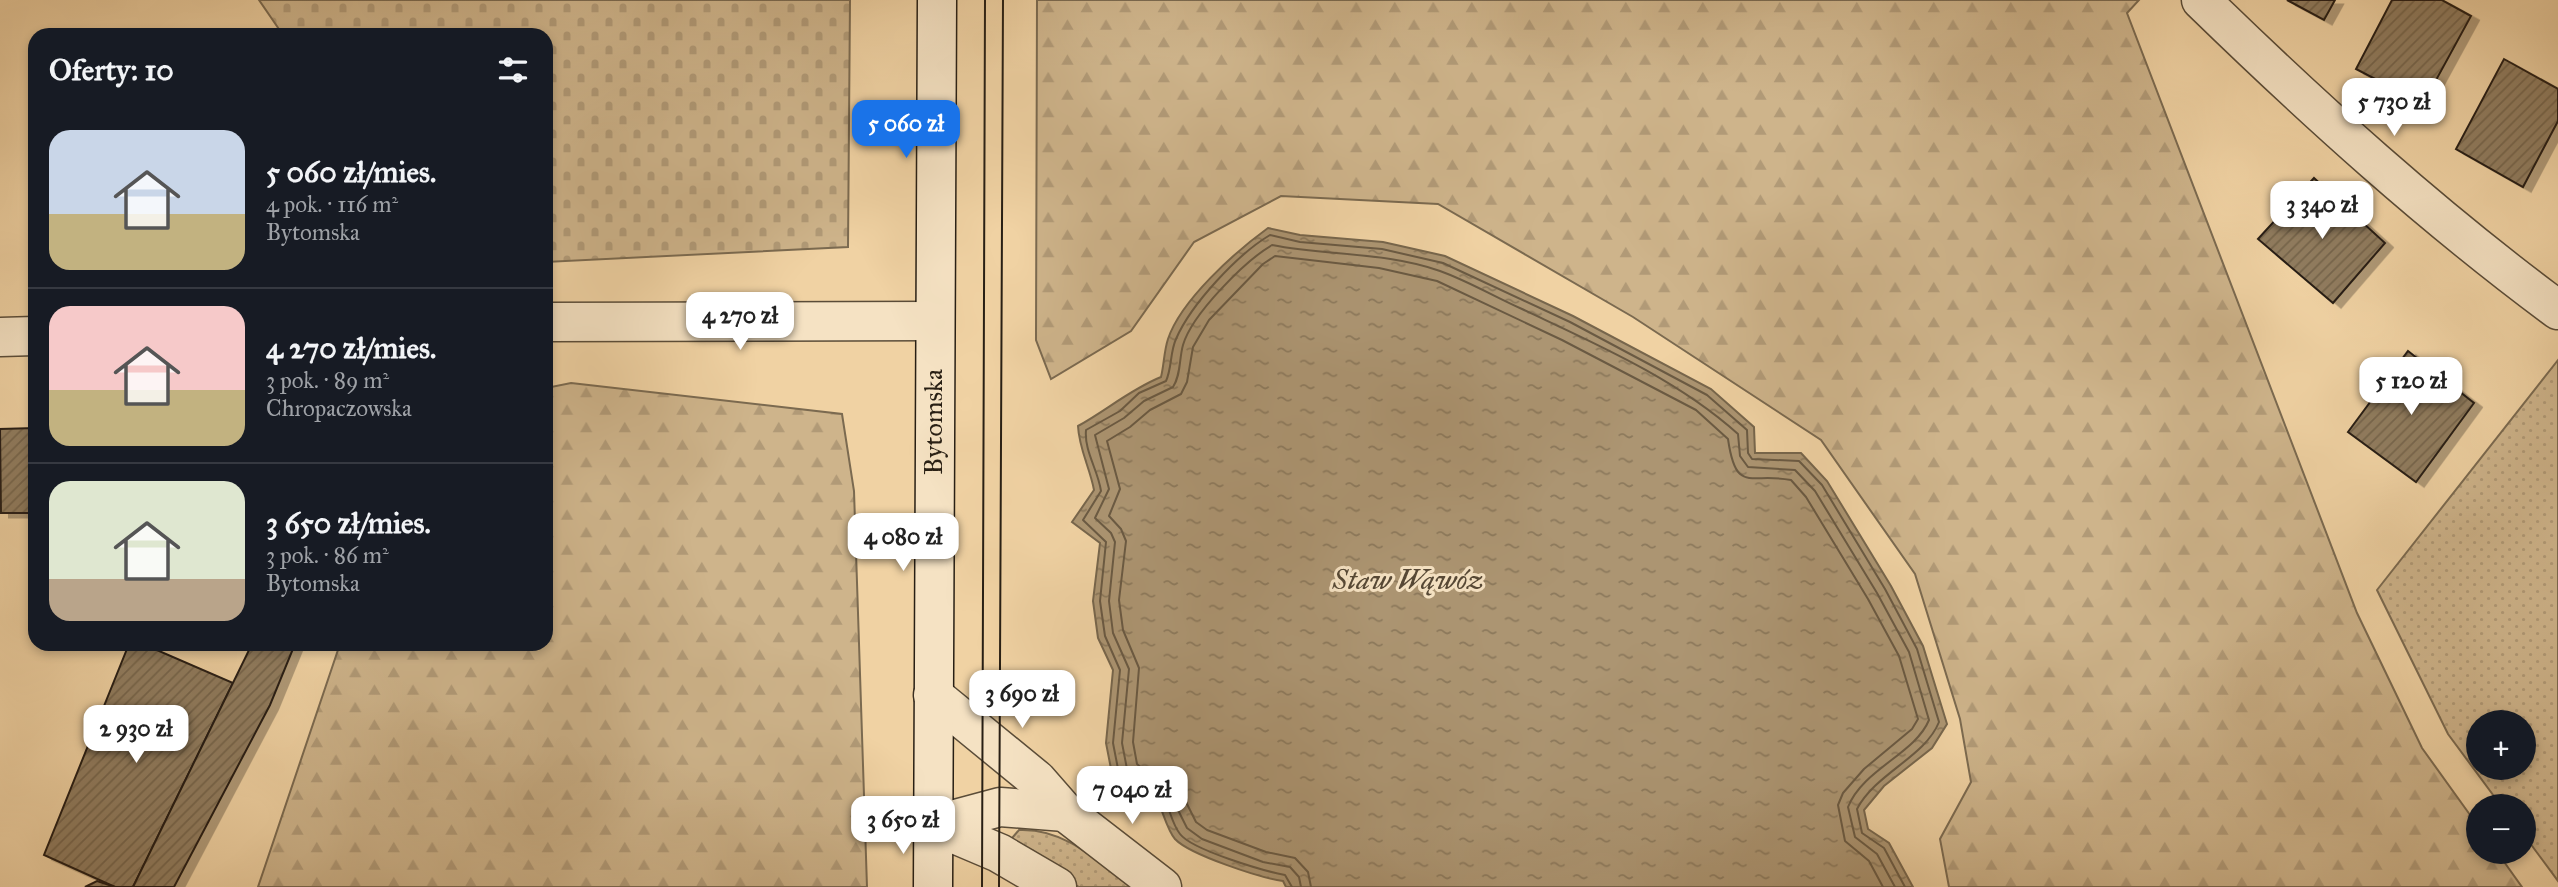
<!DOCTYPE html>
<html lang="pl">
<head>
<meta charset="utf-8">
<style>
  body { margin:0; font-family:"IM FELL Great Primer",serif; background:#242831; color:#f1f3f6; height:100vh; display:flex; flex-direction:column; font-size:26px; white-space:nowrap }
  * { box-sizing:border-box; margin:0 }
  p { font-size:23px; color:#9ea1a6 }
  .icon { flex:none; width:38px; height:38px; fill:none; stroke:currentColor; stroke-width:2; stroke-linecap:round; stroke-linejoin:round }
  .map { position:relative; flex:1; overflow:hidden }
  .details { position:absolute; left:28px; top:28px; width:525px; height:623px; display:flex; flex-direction:column; background:#171b24; border-radius:21px; box-shadow:0 4px 10px #0003 }
  .details>* { flex:none }
  .tools { position:absolute; left:2466px; top:710px; display:grid; gap:14px }
  .tools a { display:grid; place-items:center; width:70px; height:70px; border-radius:50%; background:#171b24; box-shadow:0 4px 10px #0003; font-size:35px }
  .price { position:absolute; translate:-50% -60px; padding:0 16px; border-radius:14px; background:#fff; color:#222; font-size:23px; line-height:46px; filter:drop-shadow(0 2px 4px #0008) }
  .price::after { content:''; position:absolute; left:50%; top:42px; width:21px; height:16px; margin-left:-10px; background:inherit; clip-path:polygon(0 0,100% 0,50% 100%) }
  .price.active { background:#1a73e8; color:#fff }
  ul { padding:0; list-style:none }
  li { display:flex; align-items:center; gap:21px; height:175px; padding:0 21px }
  li+li { border-top:2px solid #363941 }
  li span { display:grid; place-items:center; flex:none; width:196px; height:140px; border-radius:21px; color:#555 }
  li>.icon { margin-inline-start:auto }
  span .icon { width:84px; height:84px; fill:#fffc; stroke-width:1 }
  li b { font-size:30px }
  h2 { display:flex; justify-content:space-between; align-items:center; height:84px; padding:0 21px; font-size:30px }
  .map>svg:first-child { display:block }
  .grass { fill:url(#grass-dots); stroke:#7b6a50; stroke-width:2; fill-rule:evenodd }
  .forest { fill:url(#forest-firs); stroke:#7b6a50; stroke-width:2 }
  .cemetery { fill:url(#cemetery-stones); stroke:#7b6a50; stroke-width:2 }
  .water { fill:url(#water-ripples); stroke:#77664c; stroke-width:2 }
  .lines { fill:none; stroke-linecap:round; stroke-linejoin:round }
  .shore { stroke:#6a5a43; stroke-width:2 }
  .building { fill:url(#building-hatch); stroke:#281f14; stroke-width:2; filter:url(#shadow) }
  .minor-casing { stroke:#5a4c38; stroke-width:41 }
  .secondary-casing { stroke:#281f14; stroke-width:41 }
  .minor { stroke:#f5e2c3; stroke-width:38 }
  .secondary { stroke:#f5e2c3; stroke-width:38 }
  .tram { stroke:#281f14; stroke-width:2 }
  .labels { text-anchor:middle; stroke-width:6; stroke-linejoin:round; paint-order:stroke }
  .street-label { font-size:26px; fill:#281f14; stroke:#f5e2c3 }
  .water-label { font-size:28px; font-style:italic; fill:#564835; stroke:#f5e2c3 }
</style>
</head>
<body>
<div class="map">
<svg width="2558" height="887" viewBox="0 0 2558 887">
  <defs>
    <pattern id="grass-dots" width="8" height="8" patternUnits="userSpaceOnUse" patternTransform="scale(1.75)"><rect width="8" height="8" fill="#ceb48b"/><path d="M2 2h.1M6 6h.1" fill="none" stroke="#b19a77" stroke-width="1.8" stroke-linecap="round"/></pattern>
    <pattern id="forest-firs" width="22" height="20" patternUnits="userSpaceOnUse" patternTransform="scale(1.75)"><rect width="22" height="20" fill="#ceb48b"/><path d="M5 1l3.5 6h-7zM16 11l3.5 6h-7z" fill="#b19a77"/></pattern>
    <pattern id="cemetery-stones" width="16" height="16" patternUnits="userSpaceOnUse" patternTransform="scale(1.75)"><rect width="16" height="16" fill="#ceb48b"/><path d="M2 7V4a2 2 0 0 1 4 0v3zM10 15v-3a2 2 0 0 1 4 0v3z" fill="#b19a77"/></pattern>
    <pattern id="water-ripples" width="26" height="14" patternUnits="userSpaceOnUse" patternTransform="scale(1.75)"><rect width="26" height="14" fill="#ac9572"/><path d="M2 4q2-2 4 0t4 0M15 11q2-2 4 0t4 0" fill="none" stroke="#8c795c"/></pattern>
    <pattern id="building-hatch" width="6" height="6" patternUnits="userSpaceOnUse" patternTransform="scale(1.75)"><rect width="6" height="6" fill="#907c5e"/><path d="M-1 1l2-2M0 6l6-6M5 7l2-2" fill="none" stroke="#76654c"/></pattern>
    <filter id="shadow"><feDropShadow dx="8" dy="4.5" stdDeviation="0" flood-color="#0004"/></filter>
  </defs>
  <rect width="100%" height="100%" fill="#f0d2a3"/>
  <filter id="stains"><feTurbulence type="fractalNoise" baseFrequency=".00286" numOctaves="4"/><feColorMatrix values="0 0 0 0 .2 0 0 0 0 .09 0 0 0 0 .02 0 0 0 .5 -.17"/></filter>
  <radialGradient id="worn" r=".72"><stop offset=".6" stop-color="#630" stop-opacity="0"/><stop offset="1" stop-color="#630" stop-opacity=".3"/></radialGradient>
  <g class="grass">
    <path d="M2558,360V881L2524,835V807H2502L2448,734L2377,590ZM2478,723H2524V768H2478Z"/>
    <path d="M1019,830C1065,828 1096,860 1131,887H1079L1024,854L1012,838Z"/>
  </g>
  <g class="forest">
    <path d="M1037,0H2139L2127,13L2357,613L2422,748L2478,826V852H2497L2522,887H1949L1940,839L1971,782L1960,719L1915,574L1821,440L1633,317L1438,204L1281,196L1194,242L1131,331L1051,379L1036,340Z"/>
    <path d="M571,383L842,414L854,491L867,887H258L340,644H546V388Z"/>
  </g>
  <path class="cemetery" d="M259,0H850L848,247L546,262V35H283Z"/>
  <path class="water" d="M1268,228L1300,235L1383,242L1445,256L1573,316L1711,389L1754,427L1755,453H1801L1827,481L1891,586L1923,646L1947,724L1932,748L1884,786L1864,810L1868,829L1889,843L1913,887H1286L1283,881C1261,878 1190,855 1175,839C1168,831 1164,815 1159,804L1137,799L1113,779L1106,743L1113,670L1098,638L1093,601L1100,543L1072,522L1094,490C1090,468 1079,449 1078,426C1107,410 1131,389 1161,377C1164,365 1164,351 1168,339C1181,300 1235,252 1268,228Z"/>
  <g class="lines">
    <g class="shore">
      <path d="M1292,887L1285,875C1264,871 1192,850 1180,834C1172,824 1170,809 1164,799L1140,792L1119,774L1113,743L1120,670L1105,636L1100,601L1106,542L1083,520L1101,491C1098,470 1084,451 1086,430L1120,411L1139,393L1166,381C1172,368 1170,352 1176,339C1191,304 1238,254 1270,235L1300,242L1382,249L1443,263L1570,322L1707,395L1747,430L1748,453L1752,459L1799,461L1822,485L1885,589L1917,649L1939,722C1925,757 1876,773 1857,809L1862,833L1884,848L1905,887"/>
      <path d="M1301,887L1299,877L1290,867L1263,862L1202,839L1187,828L1169,792L1144,784L1127,769L1122,743L1129,669L1113,633L1109,601L1115,542L1111,533L1095,518L1109,489L1095,435L1124,418L1144,401L1173,387C1181,375 1179,359 1183,345C1192,314 1245,261 1272,245C1328,256 1387,252 1440,271C1468,281 1495,297 1522,309C1596,344 1677,379 1738,434L1740,456L1748,467L1795,470L1815,491L1877,593L1909,652L1929,720C1915,754 1863,769 1848,807L1855,837L1877,854L1895,887"/>
      <path d="M1311,887L1308,872L1295,858L1266,852L1207,830L1196,822L1178,786L1149,774L1137,764L1133,742L1139,668L1123,630L1119,600L1126,541L1121,529L1109,516L1120,489L1107,441L1130,427L1150,410L1181,394L1187,382L1193,347L1209,320L1263,264L1275,256L1379,268L1437,281L1562,340L1696,410L1728,439C1736,495 1750,472 1791,480L1806,497L1868,599L1899,656L1918,719L1912,729L1864,769L1843,793L1838,805L1845,841L1869,861L1883,887"/>
    </g>
  </g>
  <g class="building">
    <path d="M2287,0H2335L2324,20Z"/>
    <path d="M2392,0H2442L2471,16L2423,104L2356,69Z"/>
    <path d="M2504,59L2558,89V121L2523,187L2456,149Z"/>
    <path d="M2314,178L2385,243L2333,303L2258,239Z"/>
    <path d="M2408,351L2474,403L2416,482L2348,432Z"/>
    <path d="M35,428V513H1L0,429Z"/>
    <path d="M129,644H143L233,683L133,887H115L44,855Z"/>
    <path d="M252,644H295L270,705L174,887H133Z"/>
    <path d="M97,881L115,887H85Z"/>
  </g>
  <g class="lines">
    <defs>
      <g id="minor">
        <path d="M2201,0C2314,110 2431,216 2558,310"/>
        <path d="M546,322L934,321"/>
        <path d="M0,337L35,336"/>
        <path d="M933,695L1037,780L1065,812L1162,887"/>
        <path d="M933,825L999,853L1057,887"/>
        <path d="M933,825L1000,807L1065,812"/>
      </g>
      <path id="secondary" d="M933,887L937,0"/>
    </defs>
    <use href="#minor" class="minor-casing"/>
    <use href="#secondary" class="secondary-casing"/>
    <use href="#minor" class="minor"/>
    <use href="#secondary" class="secondary"/>
    <g class="tram">
      <path d="M982,887L985,0"/>
      <path d="M999,887L1003,0"/>
    </g>
  </g>
  <g class="labels">
    <g class="street-label">
      <text transform="translate(933 422) rotate(-90)" y="9">Bytomska</text>
    </g>
    <g class="water-label">
      <text x="1408" y="589">Staw Wąwóz</text>
    </g>
  </g>
  <rect width="100%" height="100%" filter="url(#stains)"/>
  <rect width="100%" height="100%" fill="url(#worn)"/>
</svg>
<div class="tools">
<a>+</a>
<a>−</a>
</div>
<b class="price" style="left:2394px;top:138px">5 730 zł</b>
<b class="price active" style="left:906px;top:160px">5 060 zł</b>
<b class="price" style="left:2322px;top:241px">3 340 zł</b>
<b class="price" style="left:740px;top:352px">4 270 zł</b>
<b class="price" style="left:2411px;top:417px">5 120 zł</b>
<b class="price" style="left:903px;top:573px">4 080 zł</b>
<b class="price" style="left:1022px;top:730px">3 690 zł</b>
<b class="price" style="left:136px;top:765px">2 930 zł</b>
<b class="price" style="left:1132px;top:826px">7 040 zł</b>
<b class="price" style="left:903px;top:856px">3 650 zł</b>
<section class="details">
<h2>Oferty: 10<svg class="icon" aria-label="filters" viewBox="0 0 24 24"><path d="M4 7h16M4 17h16"/><circle cx="9" cy="7" r="2"/><circle cx="15" cy="17" r="2"/></svg></h2>
<ul>
<li><span style="background:linear-gradient(#c9d6e8 60%,#c2b280 0)"><svg class="icon" aria-label="home" viewBox="0 0 24 24"><path d="M3 11l9-7 9 7M6 9v11h12V9"/></svg></span><div><b>5 060 zł/mies.</b><p>4 pok. · 116 m²</p><p>Bytomska</p></div></li>
<li><span style="background:linear-gradient(#f6c9c9 60%,#c2b280 0)"><svg class="icon" aria-label="home" viewBox="0 0 24 24"><path d="M3 11l9-7 9 7M6 9v11h12V9"/></svg></span><div><b>4 270 zł/mies.</b><p>3 pok. · 89 m²</p><p>Chropaczowska</p></div></li>
<li><span style="background:linear-gradient(#dfe7d0 70%,#b9a48a 0)"><svg class="icon" aria-label="home" viewBox="0 0 24 24"><path d="M3 11l9-7 9 7M6 9v11h12V9"/></svg></span><div><b>3 650 zł/mies.</b><p>3 pok. · 86 m²</p><p>Bytomska</p></div></li>
</ul>
</section>
</div>
</body>
</html>
